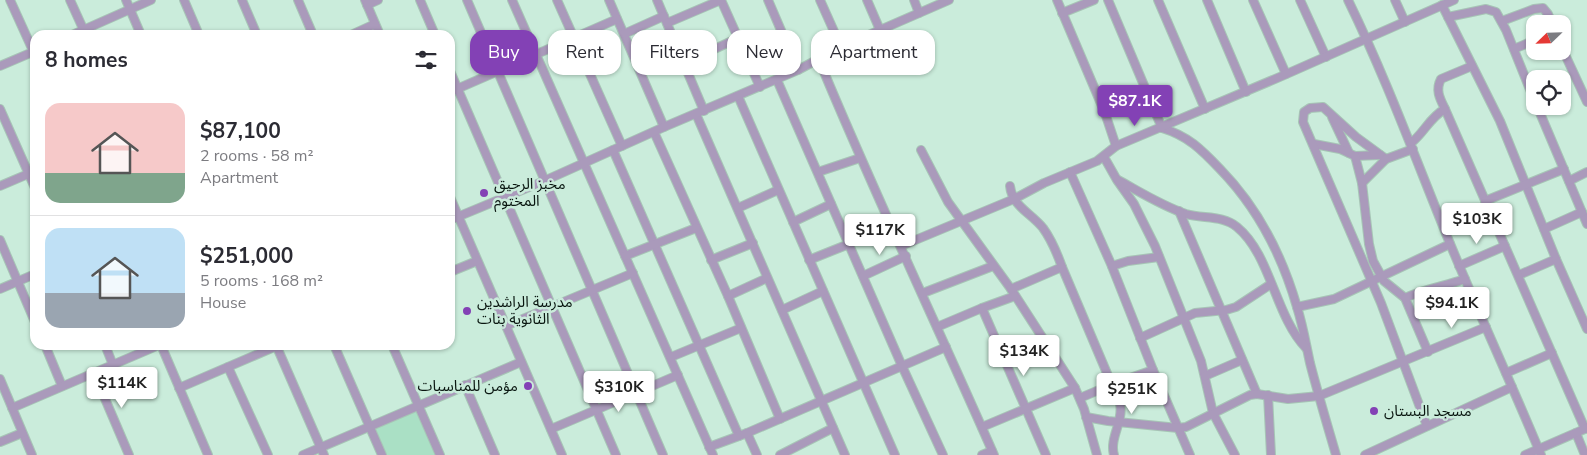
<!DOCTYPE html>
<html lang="en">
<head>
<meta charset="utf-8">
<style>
  body { margin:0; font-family:"Nunito Sans","Noto Sans Arabic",sans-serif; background:#f7f7f7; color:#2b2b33; height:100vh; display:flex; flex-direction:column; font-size:19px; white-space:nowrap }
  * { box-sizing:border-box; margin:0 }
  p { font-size:16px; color:#7c7c81 }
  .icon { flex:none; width:28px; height:28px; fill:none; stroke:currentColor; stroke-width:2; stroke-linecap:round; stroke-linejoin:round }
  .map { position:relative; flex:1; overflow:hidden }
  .panel { position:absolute; left:30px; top:30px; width:425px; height:320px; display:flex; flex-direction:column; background:#fff; border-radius:15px; box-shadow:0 1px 4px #0004 }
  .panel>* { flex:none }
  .guide { position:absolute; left:470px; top:30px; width:475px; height:45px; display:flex; gap:10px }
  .needle { width:32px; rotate:247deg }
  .fabs { position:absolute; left:1526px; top:15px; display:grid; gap:10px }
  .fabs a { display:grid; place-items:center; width:45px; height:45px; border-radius:10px; background:#fff; box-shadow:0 1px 4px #0004; font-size:25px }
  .price { position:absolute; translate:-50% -42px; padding:0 11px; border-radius:5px; background:#fff; color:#222; font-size:16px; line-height:32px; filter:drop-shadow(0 1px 2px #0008) }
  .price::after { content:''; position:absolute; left:50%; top:30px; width:15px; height:11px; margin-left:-8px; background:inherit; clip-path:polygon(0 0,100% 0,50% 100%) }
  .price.active { background:#8341b5; color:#fff }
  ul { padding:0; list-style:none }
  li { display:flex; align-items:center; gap:15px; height:125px; padding:0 15px }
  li+li { border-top:1px solid #e1e1e2 }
  li span { display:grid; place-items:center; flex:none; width:140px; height:100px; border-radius:15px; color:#555 }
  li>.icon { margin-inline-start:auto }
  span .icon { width:60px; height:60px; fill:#fffc; stroke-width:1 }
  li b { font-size:21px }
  h2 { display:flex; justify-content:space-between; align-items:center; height:60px; padding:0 15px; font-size:21px }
  .chip { padding:0 18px; border-radius:15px; background:#fff; box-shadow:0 1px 4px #0004; font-size:18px; line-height:45px }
  .chip.active { background:#8341b5; color:#fff }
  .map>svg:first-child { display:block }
  .green { fill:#aae0c5 }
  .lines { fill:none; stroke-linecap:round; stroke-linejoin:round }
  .minor-casing { stroke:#a7c5b6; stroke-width:10 }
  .minor { stroke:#aa9abb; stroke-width:8 }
  .poi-dot { fill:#8341b5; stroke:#caecdb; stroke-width:2 }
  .labels { text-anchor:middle; stroke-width:5; stroke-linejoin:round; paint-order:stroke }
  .poi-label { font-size:15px; fill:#091610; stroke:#caecdb; text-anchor:start }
</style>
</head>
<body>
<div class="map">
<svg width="1587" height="455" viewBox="0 0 1587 455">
  <rect width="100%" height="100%" fill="#caecdb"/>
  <path class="green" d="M417,410L437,455H386L374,428Z"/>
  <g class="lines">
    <defs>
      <g id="minor">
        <path d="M10,0L35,55"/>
        <path d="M70,0L85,33"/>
        <path d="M126,0L141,35"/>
        <path d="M184,0L199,35"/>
        <path d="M242,0L257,35"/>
        <path d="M298,0L313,35"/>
        <path d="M365,0L380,35"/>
        <path d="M420,0L435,35"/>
        <path d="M467,0L663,455"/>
        <path d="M512,0L713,455"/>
        <path d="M557,0L622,146"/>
        <path d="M609,0L664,127"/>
        <path d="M657,0L704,111"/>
        <path d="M721,0L760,87"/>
        <path d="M768,0L798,70"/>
        <path d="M820,0L841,47"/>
        <path d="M867,0L880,30"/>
        <path d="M914,0L919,13"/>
        <path d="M1057,0L1105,113L1116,146"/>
        <path d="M1108,0L1162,128"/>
        <path d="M1158,0L1205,109"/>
        <path d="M1207,0L1246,92"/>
        <path d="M1253,0L1286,74"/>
        <path d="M1300,0L1326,57"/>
        <path d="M1348,0C1387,80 1417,163 1451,246C1480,316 1512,385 1541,455"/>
        <path d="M1395,0L1405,22"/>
        <path d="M367,5L378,0"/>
        <path d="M1442,5L1500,121L1556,259L1519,275"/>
        <path d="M1062,13L1094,0"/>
        <path d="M1448,17L1486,9L1496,12L1506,30L1535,102"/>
        <path d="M1502,21L1534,9L1543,8L1548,14L1552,24"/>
        <path d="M667,23L721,0"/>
        <path d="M624,34L664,16"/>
        <path d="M72,35L151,0"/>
        <path d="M351,35L375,24"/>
        <path d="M1562,48L1587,102"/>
        <path d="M1514,49L1535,40"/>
        <path d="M819,60C874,193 936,323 994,455"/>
        <path d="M685,63L738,38"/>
        <path d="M0,66L35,51"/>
        <path d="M450,71L616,455"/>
        <path d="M777,80L902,366L943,455"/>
        <path d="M450,92L617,19"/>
        <path d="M738,96L895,455"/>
        <path d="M1537,106L1587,224"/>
        <path d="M0,109L35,188"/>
        <path d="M1445,109L1585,429"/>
        <path d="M696,114L845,455"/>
        <path d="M1332,117L1349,153"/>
        <path d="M1162,128C1188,136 1201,149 1220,169C1258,208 1282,255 1297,307C1303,326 1306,345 1310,363C1318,394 1327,424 1336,455"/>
        <path d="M654,132L728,296L780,419"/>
        <path d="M1411,143C1424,133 1430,117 1445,109C1440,99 1435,90 1441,79L1472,66"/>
        <path d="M1314,144L1340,149L1355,156L1380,155"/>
        <path d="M613,150L739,436"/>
        <path d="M921,150L948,202L1011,289L1075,388L1084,409L1097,455"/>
        <path d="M1355,156L1362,183L1369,244L1373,261L1384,281L1405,298L1428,352"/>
        <path d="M1104,157L1117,180L1134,204L1155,246L1201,361L1213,413L1235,455"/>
        <path d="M1386,159L1356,137L1323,107L1310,108L1304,112L1303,122L1381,303L1427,426"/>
        <path d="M818,172L860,158"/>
        <path d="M1070,172L1111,264L1153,370L1113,384L1080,398"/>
        <path d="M1118,180C1140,192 1162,206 1186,214C1203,219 1223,215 1237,227C1271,255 1275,316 1306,348"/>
        <path d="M1569,181L1587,172"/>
        <path d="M1362,183L1386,159L1413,149"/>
        <path d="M0,186L35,171"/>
        <path d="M1010,186C1012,206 1031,213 1043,228C1051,239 1057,253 1062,267L1011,289"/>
        <path d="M450,197L562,455"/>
        <path d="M1485,201L1564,169"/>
        <path d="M738,208L778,190"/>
        <path d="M1179,211L1257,394"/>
        <path d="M450,220L544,181L664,127L798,70L841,47L949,0"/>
        <path d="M793,222L831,204"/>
        <path d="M1544,229L1582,212"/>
        <path d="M0,240L35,322"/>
        <path d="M901,246L1014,199L1044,183L1097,161L1116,146L1282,76L1454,0"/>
        <path d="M625,256L696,228"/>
        <path d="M1556,259L1587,329"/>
        <path d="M711,260L753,243"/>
        <path d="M809,260L849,244"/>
        <path d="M1112,266L1128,261L1159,257"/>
        <path d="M1459,266L1505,246"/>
        <path d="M1062,267L1120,404C1124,421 1109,438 1114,455"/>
        <path d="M450,272L477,261"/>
        <path d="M863,276L906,256"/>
        <path d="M0,289L35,274"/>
        <path d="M923,293L993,266"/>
        <path d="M728,296L767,278"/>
        <path d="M1405,298C1424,289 1445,286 1465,279"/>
        <path d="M1297,307L1334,299L1450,244"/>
        <path d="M982,308L1046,455"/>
        <path d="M782,310L823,291"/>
        <path d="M506,326L633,273"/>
        <path d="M937,327L982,308L1015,296"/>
        <path d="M1140,338L1195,313L1226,310L1236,307L1271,284"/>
        <path d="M45,345L62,386"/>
        <path d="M105,345L113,365"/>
        <path d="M161,345L208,455"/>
        <path d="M276,345L324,455"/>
        <path d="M334,345L382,455"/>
        <path d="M392,345L440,455"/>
        <path d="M671,357L741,328"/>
        <path d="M228,367L268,455"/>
        <path d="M1153,370L1190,455"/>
        <path d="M94,373L129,455"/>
        <path d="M1506,373L1552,353"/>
        <path d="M1205,376L1242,360"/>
        <path d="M0,379L32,455"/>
        <path d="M465,385L495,455"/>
        <path d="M179,388L279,345"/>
        <path d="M1268,395L1271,455"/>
        <path d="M12,408L159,345"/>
        <path d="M1086,417L1108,421L1178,428L1186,427L1250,395L1257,394L1288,399L1319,396L1486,327"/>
        <path d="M982,427L1075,388"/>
        <path d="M551,429L678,375"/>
        <path d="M747,433L757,455"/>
        <path d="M1576,433L1585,455"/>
        <path d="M0,442L22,433"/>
        <path d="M709,447L747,433L946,347"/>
        <path d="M303,455L521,362"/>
        <path d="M780,455L833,428"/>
        <path d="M982,455L992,451"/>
        <path d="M1365,455L1512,387"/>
        <path d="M1525,455L1587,428"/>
      </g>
    </defs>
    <use href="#minor" class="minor-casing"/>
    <use href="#minor" class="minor"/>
  </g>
  <g class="poi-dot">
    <circle cx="484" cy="193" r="5"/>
    <circle cx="467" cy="311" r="5"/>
    <circle cx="528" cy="386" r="5"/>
    <circle cx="1374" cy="411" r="5"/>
  </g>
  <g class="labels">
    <g class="poi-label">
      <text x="494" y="189">مخبز الرحيق<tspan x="494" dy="17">المختوم</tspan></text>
      <text x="477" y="307">مدرسة الراشدين<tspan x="477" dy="17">الثانوية بنات</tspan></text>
      <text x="518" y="391" text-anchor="end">مؤمن للمناسبات</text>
      <text x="1384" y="416">مسجد البستان</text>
    </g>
  </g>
</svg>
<div class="fabs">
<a><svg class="needle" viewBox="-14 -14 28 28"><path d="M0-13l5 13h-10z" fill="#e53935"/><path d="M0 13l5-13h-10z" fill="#7c7c81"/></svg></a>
<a><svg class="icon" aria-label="locate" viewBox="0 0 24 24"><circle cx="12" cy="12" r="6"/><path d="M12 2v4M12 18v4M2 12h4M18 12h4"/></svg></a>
</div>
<b class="price active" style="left:1135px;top:127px">$87.1K</b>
<b class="price" style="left:1477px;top:245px">$103K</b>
<b class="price" style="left:880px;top:256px">$117K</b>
<b class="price" style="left:1452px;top:329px">$94.1K</b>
<b class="price" style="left:1024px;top:377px">$134K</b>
<b class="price" style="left:122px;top:409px">$114K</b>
<b class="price" style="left:619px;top:413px">$310K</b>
<b class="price" style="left:1132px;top:415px">$251K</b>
<div class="guide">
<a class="chip active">Buy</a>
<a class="chip">Rent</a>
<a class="chip">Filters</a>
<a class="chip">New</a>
<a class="chip">Apartment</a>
</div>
<section class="panel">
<h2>8 homes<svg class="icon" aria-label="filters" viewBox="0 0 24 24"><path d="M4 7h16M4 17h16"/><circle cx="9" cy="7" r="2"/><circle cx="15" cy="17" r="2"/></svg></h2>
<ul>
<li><span style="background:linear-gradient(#f6c9c9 70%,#7fa58c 0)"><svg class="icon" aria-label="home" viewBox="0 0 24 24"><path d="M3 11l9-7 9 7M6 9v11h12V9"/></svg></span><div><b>$87,100</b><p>2 rooms · 58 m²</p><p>Apartment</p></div></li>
<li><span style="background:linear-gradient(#bfe0f5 65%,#9aa5b1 0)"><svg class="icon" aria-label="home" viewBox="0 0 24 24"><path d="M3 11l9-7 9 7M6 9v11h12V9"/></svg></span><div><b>$251,000</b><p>5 rooms · 168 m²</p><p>House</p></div></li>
</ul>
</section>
</div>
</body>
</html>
